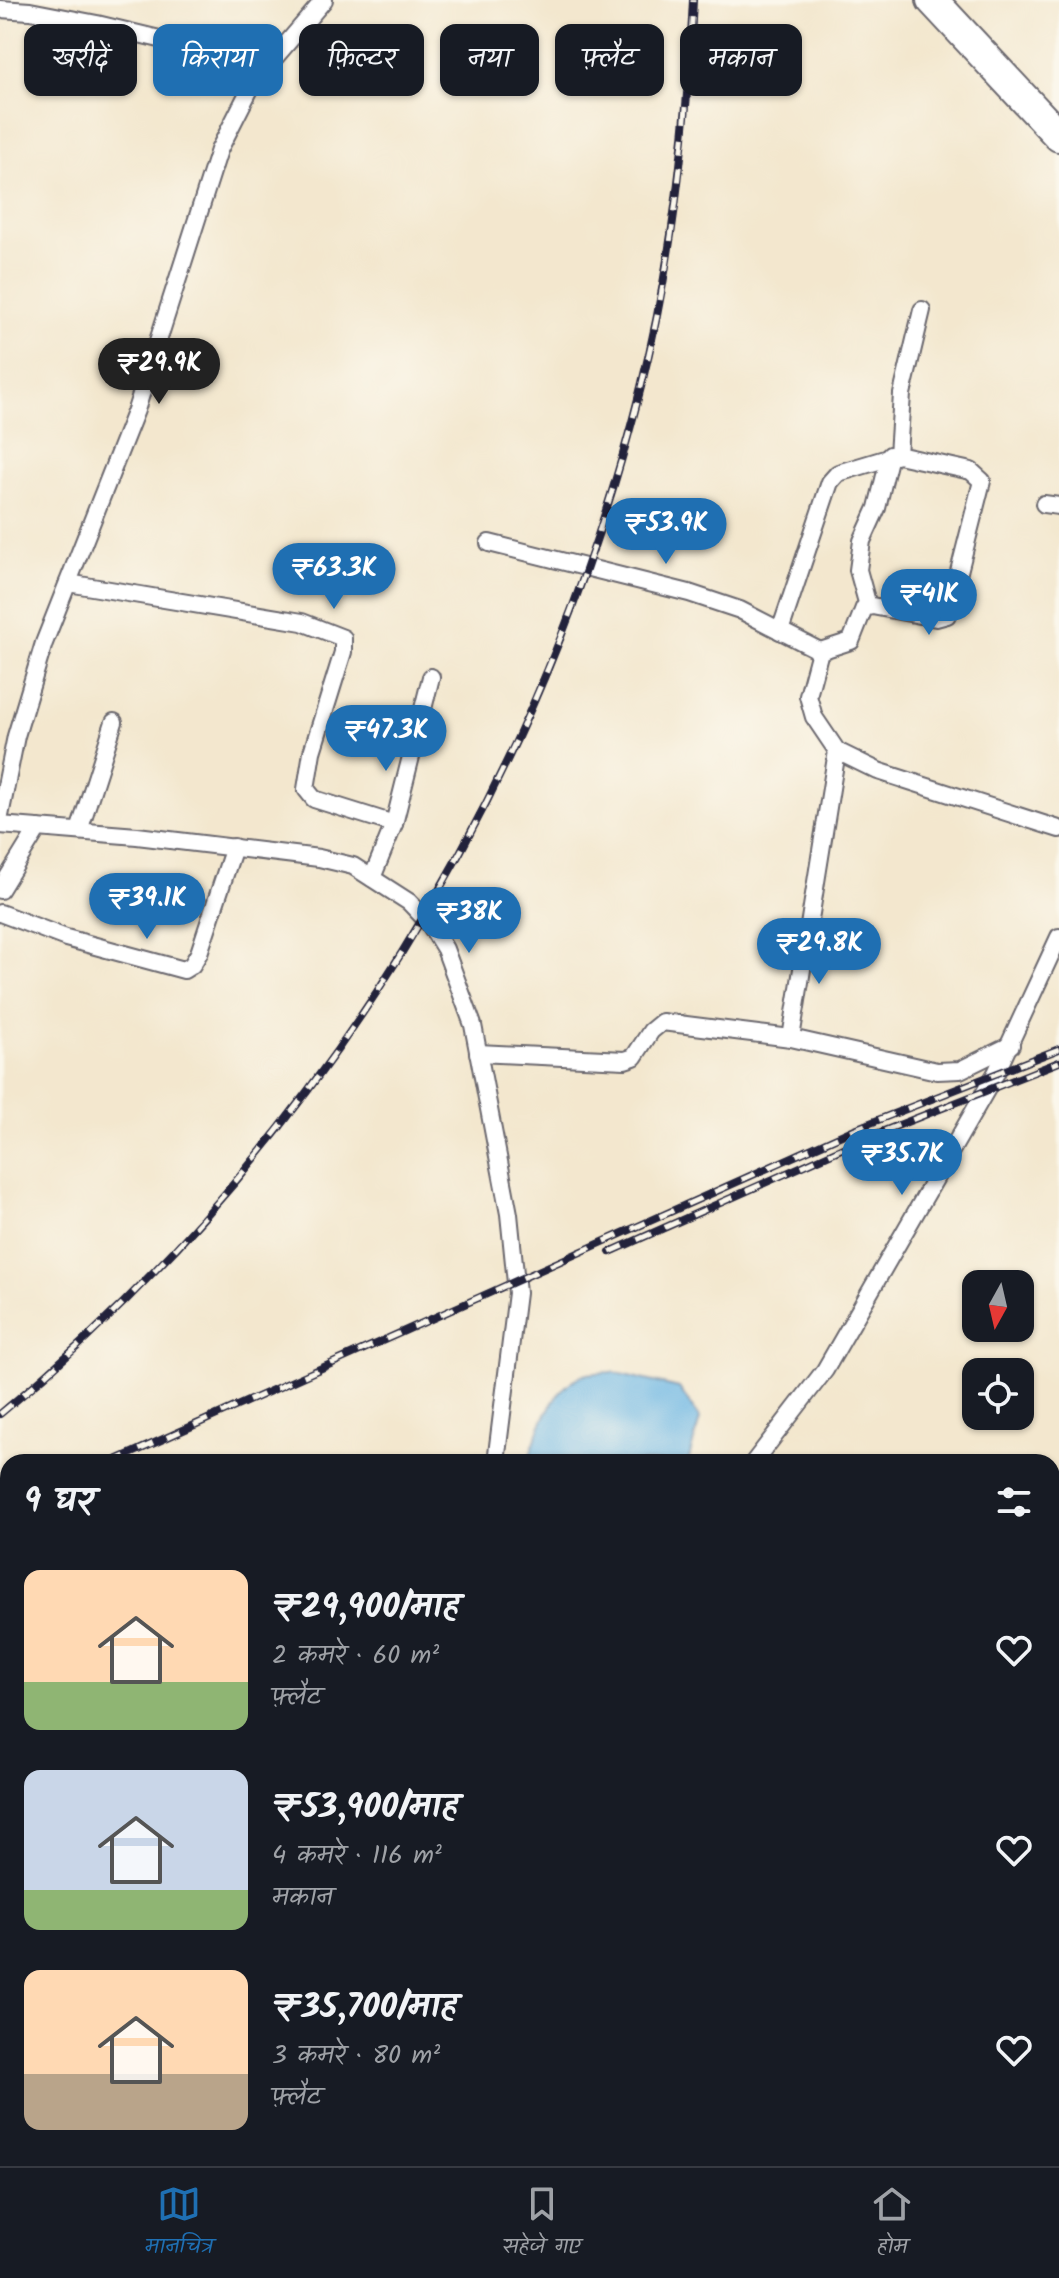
<!DOCTYPE html>
<html lang="hi">
<head>
<meta charset="utf-8">
<style>
  body { margin:0; font-family:Kalam,"Playpen Sans Deva",sans-serif; background:#20242c; color:#f1f3f6; height:100vh; display:flex; flex-direction:column; font-size:30px; white-space:nowrap }
  * { box-sizing:border-box; margin:0 }
  p { font-size:26px; color:#9ea1a6 }
  .icon { flex:none; width:44px; height:44px; fill:none; stroke:currentColor; stroke-width:2; stroke-linecap:round; stroke-linejoin:round }
  .map { position:relative; flex:1; overflow:hidden }
  .sheet { position:absolute; left:0px; top:1454px; width:1060px; height:712px; display:flex; flex-direction:column; background:#171b24; border-radius:24px 24px 0 0; box-shadow:0 2px 6px #0004 }
  .sheet>* { flex:none }
  .guide { position:absolute; left:24px; top:24px; width:1012px; height:72px; display:flex; gap:16px }
  .needle { width:52px; rotate:188deg }
  .fabs { position:absolute; left:962px; top:1270px; display:grid; gap:16px }
  .fabs a { display:grid; place-items:center; width:72px; height:72px; border-radius:16px; background:#171b24; box-shadow:0 2px 6px #0004; font-size:40px }
  .price { position:absolute; translate:-50% -68px; padding:0 18px; border-radius:28px; background:#1f6fb2; color:#fff; font-size:26px; line-height:52px; filter:drop-shadow(0 2px 4px #0008) }
  .price::after { content:''; position:absolute; left:50%; top:48px; width:24px; height:18px; margin-left:-12px; background:inherit; clip-path:polygon(0 0,100% 0,50% 100%) }
  .price.on { background:#222; color:#fff }
  ul { padding:0; list-style:none }
  li { display:flex; align-items:center; gap:24px; height:200px; padding:0 24px }
  li span { display:grid; place-items:center; flex:none; width:224px; height:160px; border-radius:16px; color:#555 }
  li>.icon { margin-inline-start:auto }
  span .icon { width:96px; height:96px; fill:#fffc; stroke-width:1 }
  li b { font-size:34px }
  h2 { display:flex; justify-content:space-between; align-items:center; height:96px; padding:0 24px; font-size:34px }
  .pill { padding:0 28px; border-radius:16px; background:#171b24; box-shadow:0 2px 6px #0004; font-size:28px; line-height:72px }
  .pill.on { background:#1f6fb2; color:#fff }
  .dock { display:flex; justify-content:space-around; align-items:center; height:112px; border-top:2px solid #363941; background:#171b24; font-size:22px; color:#9ea1a6 }
  .dock a { display:grid; justify-items:center; gap:4px }
  .dock .on { color:#1f6fb2 }
  .map>svg:first-child { display:block }
  .water { fill:#6bb5e3; stroke:#466c8f; stroke-width:2 }
  .lines { fill:none; stroke-linecap:round; stroke-linejoin:round }
  .street-casing { stroke:#6b676e; stroke-width:20 }
  .highway-casing { stroke:#6b676e; stroke-width:34 }
  .street { stroke:#fff; stroke-width:16 }
  .highway { stroke:#fff; stroke-width:30 }
  .rail-casing { stroke:#22223b; stroke-width:8 }
  .rail { stroke:#fbf7ec; stroke-width:5; stroke-dasharray:15; stroke-linecap:butt }
</style>
</head>
<body>
<div class="map">
<svg width="1059" height="2166" viewBox="0 0 1059 2166">
  <rect width="100%" height="100%" fill="#fbf7ec"/>
  <filter id="ink" filterUnits="userSpaceOnUse"><feTurbulence type="fractalNoise" baseFrequency=".0125" numOctaves="2"/><feDisplacementMap in="SourceGraphic" scale="16" xChannelSelector="R" yChannelSelector="G"/><feConvolveMatrix kernelMatrix="1 2 1 2 8 2 1 2 1" color-interpolation-filters="sRGB"/></filter>
  <filter id="wash" filterUnits="userSpaceOnUse"><feTurbulence type="fractalNoise" baseFrequency=".006" numOctaves="4" result="noise"/><feDisplacementMap in="SourceGraphic" scale="32" xChannelSelector="R" yChannelSelector="G"/><feGaussianBlur stdDeviation="1.8" result="paint"/><feColorMatrix in="noise" values="0 0 0 0 0 0 0 0 0 0 0 0 0 0 0 0 0 1.4 0 .05"/><feComposite in="paint" operator="in"/></filter>
  <g filter="url(#wash)">
    <rect width="100%" height="100%" fill="#f3e7ce"/>
    <path class="water" d="M612,1372L679,1388L700,1419L688,1462H528C536,1434 552,1389 581,1376C589,1372 603,1373 612,1372Z"/>
  </g>
  <g filter="url(#ink)">
    <g class="lines">
      <defs>
        <g id="street">
          <path d="M0,9L30,11L97,24L268,65"/>
          <path d="M922,310L902,394L898,455L971,471L982,481L950,607L947,615L936,618L872,606L864,608L851,641L820,651L808,696L814,717L837,751L878,771L1059,829"/>
          <path d="M1044,504L1059,506"/>
          <path d="M489,543L689,593L740,610L820,651"/>
          <path d="M68,583L302,622L343,638V652L312,752L306,789L314,799L394,824"/>
          <path d="M868,606L858,570L862,541L877,508L890,455"/>
          <path d="M780,631L830,482L838,473L898,455"/>
          <path d="M837,751L791,1038L937,1071L960,1070L1011,1045"/>
          <path d="M0,816L16,736L44,643L136,410L219,150L253,83L324,0"/>
          <path d="M0,825L137,836L319,858L353,866L409,902L429,923L445,949L473,1025L509,1214L517,1293L496,1462"/>
          <path d="M79,831L114,722"/>
          <path d="M372,878L394,824L431,677"/>
          <path d="M0,890L38,828"/>
          <path d="M0,913L66,938L184,970L192,965L199,953L234,847"/>
          <path d="M478,1053L625,1060L634,1057L651,1031L662,1022L791,1038"/>
          <path d="M754,1462L825,1370L996,1073L1059,937"/>
          <path d="M1052,2077L1059,2082"/>
          <path d="M432,2158L445,2166"/>
          <path d="M852,2158L864,2166"/>
          <path d="M115,2166L120,2158"/>
        </g>
        <g id="highway">
          <path d="M932,0L1059,136"/>
          <path d="M1052,1745L1059,1746"/>
          <path d="M0,1825L8,1819"/>
        </g>
      </defs>
      <use href="#street" class="street-casing"/>
      <use href="#highway" class="highway-casing"/>
      <use href="#street" class="street"/>
      <use href="#highway" class="highway"/>
      <defs>
        <g id="rail">
          <path d="M610,1252L861,1140L1059,1062"/>
          <path d="M0,1414C317,1153 542,785 641,387C673,260 687,130 693,0"/>
          <path d="M112,1462L855,1129L1059,1049"/>
          <path d="M0,1524L8,1521"/>
        </g>
      </defs>
      <use href="#rail" class="rail-casing"/>
      <use href="#rail" class="rail"/>
    </g>
  </g>
</svg>
<div class="fabs">
<a><svg class="needle" viewBox="-14 -14 28 28"><path d="M0-13l5 13h-10z" fill="#e53935"/><path d="M0 13l5-13h-10z" fill="#9ea1a6"/></svg></a>
<a><svg class="icon" aria-label="locate" viewBox="0 0 24 24"><circle cx="12" cy="12" r="6"/><path d="M12 2v4M12 18v4M2 12h4M18 12h4"/></svg></a>
</div>
<b class="price on" style="left:159px;top:406px">₹29.9K</b>
<b class="price" style="left:666px;top:566px">₹53.9K</b>
<b class="price" style="left:334px;top:611px">₹63.3K</b>
<b class="price" style="left:929px;top:637px">₹41K</b>
<b class="price" style="left:386px;top:773px">₹47.3K</b>
<b class="price" style="left:147px;top:941px">₹39.1K</b>
<b class="price" style="left:469px;top:955px">₹38K</b>
<b class="price" style="left:819px;top:986px">₹29.8K</b>
<b class="price" style="left:902px;top:1197px">₹35.7K</b>
<div class="guide">
<a class="pill">खरीदें</a>
<a class="pill on">किराया</a>
<a class="pill">फ़िल्टर</a>
<a class="pill">नया</a>
<a class="pill">फ़्लैट</a>
<a class="pill">मकान</a>
</div>
<section class="sheet">
<h2>9 घर<svg class="icon" aria-label="filters" viewBox="0 0 24 24"><path d="M4 7h16M4 17h16"/><circle cx="9" cy="7" r="2"/><circle cx="15" cy="17" r="2"/></svg></h2>
<ul>
<li><span style="background:linear-gradient(#ffd9b3 70%,#8fb573 0)"><svg class="icon" aria-label="home" viewBox="0 0 24 24"><path d="M3 11l9-7 9 7M6 9v11h12V9"/></svg></span><div><b>₹29,900/माह</b><p>2 कमरे · 60 m²</p><p>फ़्लैट</p></div><svg class="icon" aria-label="heart" viewBox="0 0 24 24"><path d="M12 20l-8-8c-3-5 5-10 8-4 3-6 11-1 8 4z"/></svg></li>
<li><span style="background:linear-gradient(#c9d6e8 75%,#8fb573 0)"><svg class="icon" aria-label="home" viewBox="0 0 24 24"><path d="M3 11l9-7 9 7M6 9v11h12V9"/></svg></span><div><b>₹53,900/माह</b><p>4 कमरे · 116 m²</p><p>मकान</p></div><svg class="icon" aria-label="heart" viewBox="0 0 24 24"><path d="M12 20l-8-8c-3-5 5-10 8-4 3-6 11-1 8 4z"/></svg></li>
<li><span style="background:linear-gradient(#ffd9b3 65%,#b9a48a 0)"><svg class="icon" aria-label="home" viewBox="0 0 24 24"><path d="M3 11l9-7 9 7M6 9v11h12V9"/></svg></span><div><b>₹35,700/माह</b><p>3 कमरे · 80 m²</p><p>फ़्लैट</p></div><svg class="icon" aria-label="heart" viewBox="0 0 24 24"><path d="M12 20l-8-8c-3-5 5-10 8-4 3-6 11-1 8 4z"/></svg></li>
</ul>
</section>
</div>
<nav class="dock">
<a class="on"><svg class="icon" aria-label="map" viewBox="0 0 24 24"><path d="M3 6l6-2 6 2 6-2v14l-6 2-6-2-6 2zM9 4v14M15 6v14"/></svg>मानचित्र</a>
<a><svg class="icon" aria-label="saved" viewBox="0 0 24 24"><path d="M7 4h10v16l-5-4-5 4z"/></svg>सहेजे गए</a>
<a><svg class="icon" aria-label="home" viewBox="0 0 24 24"><path d="M3 11l9-7 9 7M6 9v11h12V9"/></svg>होम</a>
</nav>
</body>
</html>
